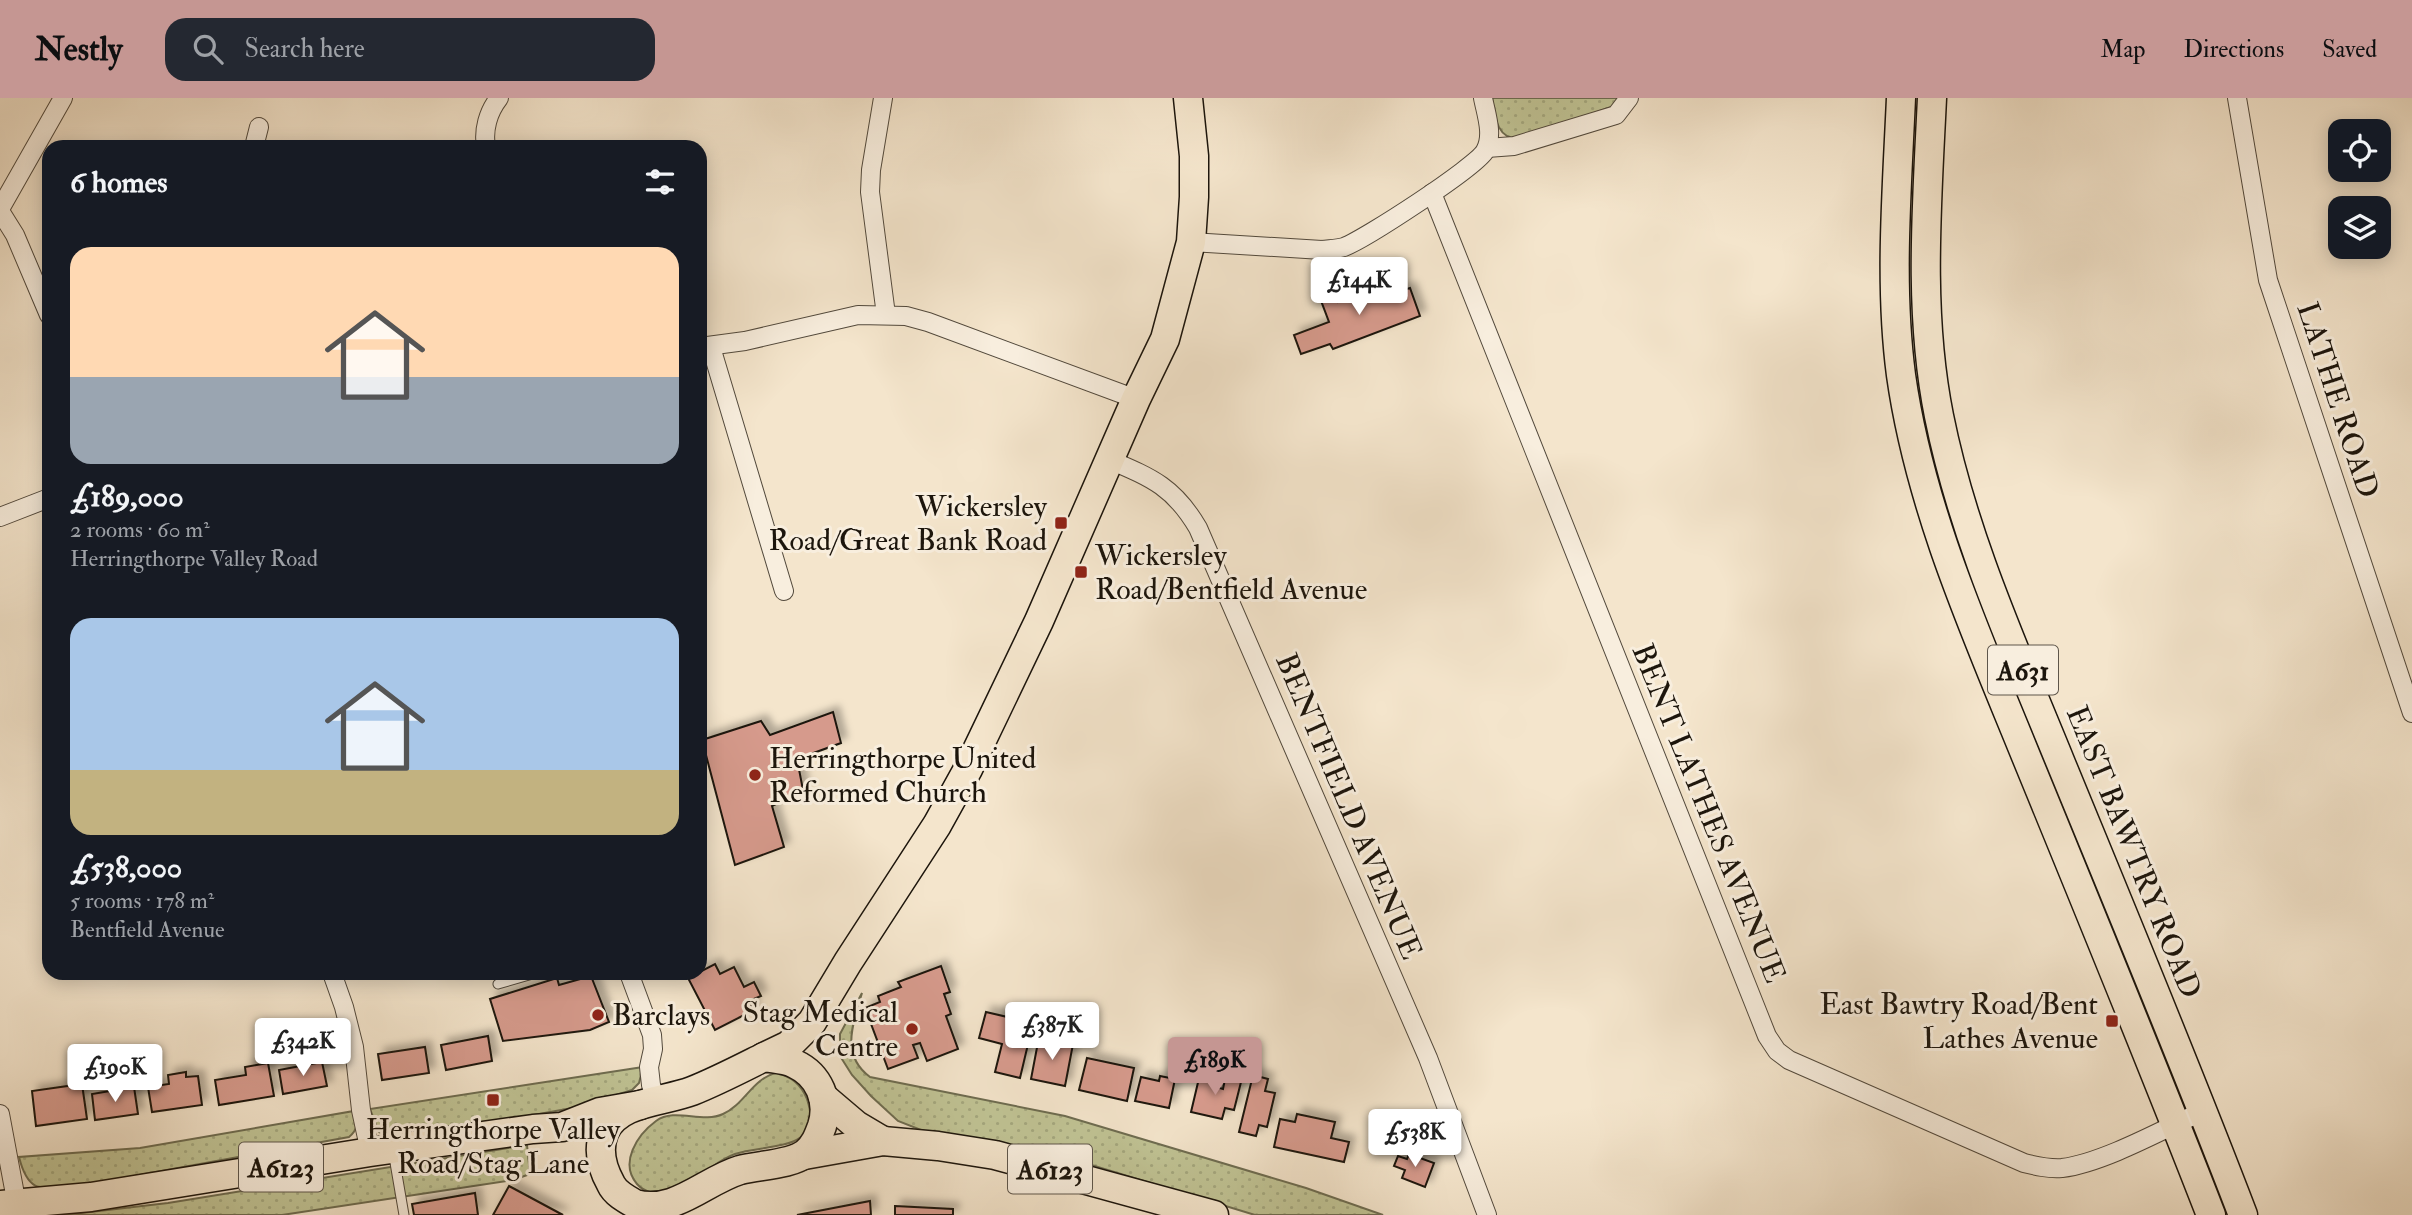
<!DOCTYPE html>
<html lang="en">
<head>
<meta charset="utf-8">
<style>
  body { margin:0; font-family:"IM FELL Double Pica",serif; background:#242831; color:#f1f3f6; height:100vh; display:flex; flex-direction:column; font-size:26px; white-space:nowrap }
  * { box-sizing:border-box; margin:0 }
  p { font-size:23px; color:#9ea1a6 }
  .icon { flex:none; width:38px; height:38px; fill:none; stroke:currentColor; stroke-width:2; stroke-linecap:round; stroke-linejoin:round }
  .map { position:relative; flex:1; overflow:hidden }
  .drawer { position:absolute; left:42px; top:42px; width:665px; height:840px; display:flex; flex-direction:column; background:#171b24; border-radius:21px; box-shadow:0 4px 18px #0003 }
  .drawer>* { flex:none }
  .buttons { position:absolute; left:2328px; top:21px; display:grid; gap:14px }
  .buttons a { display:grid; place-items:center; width:63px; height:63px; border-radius:14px; background:#171b24; box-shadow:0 4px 18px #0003; font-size:35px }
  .price { position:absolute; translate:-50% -60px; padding:0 16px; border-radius:7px; background:#fff; color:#222; font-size:23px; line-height:46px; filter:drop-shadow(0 2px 4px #0008) }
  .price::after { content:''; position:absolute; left:50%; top:42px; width:21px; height:16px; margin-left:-10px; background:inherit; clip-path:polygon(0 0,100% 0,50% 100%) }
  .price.current { background:#c59692; color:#111 }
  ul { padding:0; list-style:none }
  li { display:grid; align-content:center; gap:14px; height:371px; padding:0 28px }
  li span { display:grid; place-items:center; height:217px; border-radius:21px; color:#555 }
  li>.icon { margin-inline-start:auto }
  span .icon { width:126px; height:126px; fill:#fffc; stroke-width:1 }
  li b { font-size:30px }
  h2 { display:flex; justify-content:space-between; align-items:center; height:84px; padding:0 28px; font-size:30px }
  header { display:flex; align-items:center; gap:42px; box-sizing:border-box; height:98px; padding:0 35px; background:#c59692; color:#111 }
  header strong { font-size:33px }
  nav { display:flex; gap:38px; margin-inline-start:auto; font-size:24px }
  .search { width:490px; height:63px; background:#242831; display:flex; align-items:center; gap:18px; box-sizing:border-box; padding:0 24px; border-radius:21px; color:#9ea1a6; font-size:26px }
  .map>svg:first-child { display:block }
  .grass { fill:url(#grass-dots); stroke:#6e6c50; stroke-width:2 }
  .building { fill:#d69a8c; stroke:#1c150c; stroke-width:2; filter:url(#shadow) }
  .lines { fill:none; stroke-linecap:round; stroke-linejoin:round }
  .lane-casing { stroke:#52493c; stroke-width:11 }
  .street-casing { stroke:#52493c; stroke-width:20 }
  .primary-casing { stroke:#1c150c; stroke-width:31 }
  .lane { stroke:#f8eede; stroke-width:9 }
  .street { stroke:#f8eede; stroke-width:18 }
  .primary { stroke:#f4e5cc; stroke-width:28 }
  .poi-dot { fill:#8f2418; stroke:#f8eede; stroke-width:2.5 }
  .labels { text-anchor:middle; stroke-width:6; stroke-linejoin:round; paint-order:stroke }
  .shield { fill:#f8eede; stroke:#5e564b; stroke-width:2 }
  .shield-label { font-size:28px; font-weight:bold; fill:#1c150c }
  .street-label { font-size:30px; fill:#1c150c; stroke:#f8eede }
  .poi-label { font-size:30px; fill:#1c150c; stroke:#f8eede; text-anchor:end }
</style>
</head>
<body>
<header>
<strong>Nestly</strong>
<div class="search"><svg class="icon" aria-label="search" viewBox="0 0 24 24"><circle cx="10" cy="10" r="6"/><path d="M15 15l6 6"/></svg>Search here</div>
<nav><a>Map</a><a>Directions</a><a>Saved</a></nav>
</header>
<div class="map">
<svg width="2412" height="1117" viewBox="0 0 2412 1117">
  <defs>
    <pattern id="grass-dots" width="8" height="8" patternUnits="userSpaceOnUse" patternTransform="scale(1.75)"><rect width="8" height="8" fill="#c0c394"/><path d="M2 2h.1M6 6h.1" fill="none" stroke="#a4a77e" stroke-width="1.8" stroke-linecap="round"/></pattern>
    <filter id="shadow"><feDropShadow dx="6" dy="-6" stdDeviation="3.5" flood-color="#0004"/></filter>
  </defs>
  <rect width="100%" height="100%" fill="#f4e5cc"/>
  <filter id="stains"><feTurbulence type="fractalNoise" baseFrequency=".00286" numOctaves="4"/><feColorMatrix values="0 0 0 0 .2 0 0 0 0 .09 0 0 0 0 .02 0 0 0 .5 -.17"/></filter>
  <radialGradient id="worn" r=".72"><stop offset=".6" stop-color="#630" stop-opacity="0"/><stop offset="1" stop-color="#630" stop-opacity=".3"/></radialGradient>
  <g class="grass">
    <path d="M1492,0H1621L1614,8L1518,41C1496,40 1495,18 1492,0Z"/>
    <path d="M862,895C853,925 840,957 870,979L1065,1018L1306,1090L1383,1117H1255L1075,1062L1008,1047L926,1034L898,1023L871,998L852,977L840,958V936Z"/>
    <path d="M643,969L639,985L632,992L578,1009L409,1039L388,1038L379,1034L370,1011Z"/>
    <path d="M776,975C791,978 801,986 807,1001C825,1055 768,1045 735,1056C727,1059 719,1064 712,1069C701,1075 677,1094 666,1096C656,1097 644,1094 637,1086C619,1065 637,1037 656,1023C675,1009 702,1026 723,1016C744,1007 753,980 776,975Z"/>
    <path d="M354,1013C357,1025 359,1031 349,1039L68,1090C38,1093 27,1091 19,1059L140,1050Z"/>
    <path d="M527,1047L530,1076L513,1082L282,1117H64L168,1105Z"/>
  </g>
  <g class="building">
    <path d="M1393,183L1397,194L1410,190L1420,218L1333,251L1330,246L1301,256L1294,237L1329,224L1320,200L1334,194L1338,204Z"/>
    <path d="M833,614L841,645L797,661L803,692L772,708L784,749L735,767L702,642L761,623L770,637Z"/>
    <path d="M715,866L720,876L734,869L744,889L754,884L761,898L749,903L754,912L715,932L688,880Z"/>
    <path d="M941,868L950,894L944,896L951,916L946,918L958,951L927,963L920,945L913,947L918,960L888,971L865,910L880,904L878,898L901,889L898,884Z"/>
    <path d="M591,878L609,924L590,932L503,943L490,901L557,880L559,887Z"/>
    <path d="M986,914L1033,925L1020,980L995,974L1002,946L979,940Z"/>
    <path d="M488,938L492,963L446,972L441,947Z"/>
    <path d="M1039,939L1073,946L1065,988L1031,981Z"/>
    <path d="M425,949L429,975L382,982L378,956Z"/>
    <path d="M1087,960L1134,970L1127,1003L1079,992Z"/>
    <path d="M322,964L327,988L283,996L279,972Z"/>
    <path d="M268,965L274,998L219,1007L215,982L246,977L245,969Z"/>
    <path d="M186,974V979L198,978L202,1007L152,1014L148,989L169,986L168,977Z"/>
    <path d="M1200,976L1215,979L1213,988L1223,991L1225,981L1241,984L1234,1012L1225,1010L1222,1021L1191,1014Z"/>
    <path d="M1253,977L1268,981L1265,993L1275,995L1267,1029L1259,1027L1256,1038L1239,1034Z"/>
    <path d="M1160,978L1175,981L1169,1010L1135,1003L1141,979L1159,983Z"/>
    <path d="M82,986L87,1021L36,1028L32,993Z"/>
    <path d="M134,989L138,1016L95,1022L92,996Z"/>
    <path d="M1297,1016L1335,1024L1331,1040L1349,1044L1344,1064L1274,1049L1280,1021L1295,1024Z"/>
    <path d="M1409,1056L1434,1065L1425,1089L1402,1080L1405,1072L1394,1068L1398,1058L1407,1061Z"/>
    <path d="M509,1088L563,1117H493Z"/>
    <path d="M475,1095L478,1117H414L412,1106Z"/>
    <path d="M870,1103L871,1117H797Z"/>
    <path d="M895,1108L953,1111V1117H895Z"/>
  </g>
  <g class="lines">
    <defs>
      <g id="lane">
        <path d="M498,886L536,875"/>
        <path d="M393,1053L404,1117"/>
      </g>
      <g id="street">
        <path d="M883,0L871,72L870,94L886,217"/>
        <path d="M2237,0L2268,182L2412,615"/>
        <path d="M254,49L259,29"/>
        <path d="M486,49C483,32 488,14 499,0"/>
        <path d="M1487,50L1514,48L1616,17L1629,0"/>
        <path d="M1432,95L1767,938L1777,953L1789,962L2024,1065C2036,1068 2048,1071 2062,1070C2103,1065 2164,1031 2203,1013"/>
        <path d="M0,111L63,0"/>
        <path d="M0,113L15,137L49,217"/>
        <path d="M1191,144L1322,152C1329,151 1337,151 1344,149C1365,141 1476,69 1485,53C1494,37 1486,16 1483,0"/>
        <path d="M700,249L745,243L858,217L906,218L928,224L1136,301"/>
        <path d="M711,249L784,493"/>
        <path d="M1110,362C1152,380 1174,389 1198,430L1428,960L1487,1117"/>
        <path d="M0,419L49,400"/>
        <path d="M332,875L344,909L354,949L361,1012L370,1054"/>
        <path d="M629,875L652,937L653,951L649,969L651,987L656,1002"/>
        <path d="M0,1016L17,1107"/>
      </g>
      <g id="primary">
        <path d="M1901,0C1897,91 1889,186 1901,277C1920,412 1977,537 2028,663C2090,814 2152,965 2211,1117"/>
        <path d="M1932,0C1927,105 1918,214 1939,318C1963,438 2014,550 2060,663C2122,814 2185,965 2243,1117"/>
        <path d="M764,959L789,947L812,924L848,864L937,727L968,671L1039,523L1136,301L1165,241L1191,144L1194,99V58L1188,0"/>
        <path d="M764,959C774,961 786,961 795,966C819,977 830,1003 822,1028C818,1039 815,1047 806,1055C791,1067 758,1067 740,1072C704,1083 675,1117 635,1106C626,1101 615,1095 611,1086C602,1070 597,1053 604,1035C617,1003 664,1004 692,993C717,983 740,971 764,959Z"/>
        <path d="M823,999L856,1027L883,1043"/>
        <path d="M804,1057L883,1043L938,1048L995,1057L1214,1117"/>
        <path d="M0,1107L91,1099L370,1054L533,1031L562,1029L600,1014L640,1007"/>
      </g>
    </defs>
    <use href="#lane" class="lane-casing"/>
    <use href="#street" class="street-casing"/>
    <use href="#primary" class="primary-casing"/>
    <use href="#lane" class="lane"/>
    <use href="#street" class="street"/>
    <use href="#primary" class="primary"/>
  </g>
  <g class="poi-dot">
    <rect x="1054" y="418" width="14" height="14" rx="3.5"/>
    <rect x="1074" y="467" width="14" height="14" rx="3.5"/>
    <circle cx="755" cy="677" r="7"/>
    <circle cx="598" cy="917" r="7"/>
    <rect x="2105" y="916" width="14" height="14" rx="3.5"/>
    <circle cx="912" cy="931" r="7"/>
    <rect x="486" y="995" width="14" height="14" rx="3.5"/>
  </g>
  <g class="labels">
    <g class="shield">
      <rect x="1988" y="547.5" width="70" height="49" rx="5"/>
      <rect x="239" y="1044.5" width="84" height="49" rx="5"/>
      <rect x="1008" y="1046.5" width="84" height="49" rx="5"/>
    </g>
    <g class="shield-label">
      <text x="2023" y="582">A631</text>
      <text x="281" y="1079">A6123</text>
      <text x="1050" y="1081">A6123</text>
    </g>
    <g class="street-label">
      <text transform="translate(2338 302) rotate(72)" y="10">LATHE ROAD</text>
      <text transform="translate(1349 708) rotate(67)" y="10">BENTFIELD AVENUE</text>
      <text transform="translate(1709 715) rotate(68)" y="10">BENT LATHES AVENUE</text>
      <text transform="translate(2134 754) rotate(68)" y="10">EAST BAWTRY ROAD</text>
    </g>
    <g class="poi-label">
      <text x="1047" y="418">Wickersley<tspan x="1047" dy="34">Road/Great Bank Road</tspan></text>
      <text x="1095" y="467" text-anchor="start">Wickersley<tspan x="1095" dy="34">Road/Bentfield Avenue</tspan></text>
      <text x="769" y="670" text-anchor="start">Herringthorpe United<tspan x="769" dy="34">Reformed Church</tspan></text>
      <text x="2098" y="916">East Bawtry Road/Bent<tspan x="2098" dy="34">Lathes Avenue</tspan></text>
      <text x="898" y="924">Stag Medical<tspan x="898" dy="34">Centre</tspan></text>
      <text x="612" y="927" text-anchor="start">Barclays</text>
      <text x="493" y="1041" text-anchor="middle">Herringthorpe Valley<tspan x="493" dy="34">Road/Stag Lane</tspan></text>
    </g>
  </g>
  <rect width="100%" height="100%" filter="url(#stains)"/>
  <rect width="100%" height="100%" fill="url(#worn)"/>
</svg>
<div class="buttons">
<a><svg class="icon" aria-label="locate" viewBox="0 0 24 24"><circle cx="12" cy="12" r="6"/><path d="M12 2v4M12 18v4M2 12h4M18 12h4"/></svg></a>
<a><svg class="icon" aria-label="layers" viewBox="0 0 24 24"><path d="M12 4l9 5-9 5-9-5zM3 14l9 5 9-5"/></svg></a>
</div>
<b class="price" style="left:1359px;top:219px">£144K</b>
<b class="price" style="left:1052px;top:964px">£387K</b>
<b class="price" style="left:303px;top:980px">£342K</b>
<b class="price current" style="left:1215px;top:999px">£189K</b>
<b class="price" style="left:115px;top:1006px">£190K</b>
<b class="price" style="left:1415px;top:1071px">£538K</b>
<section class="drawer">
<h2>6 homes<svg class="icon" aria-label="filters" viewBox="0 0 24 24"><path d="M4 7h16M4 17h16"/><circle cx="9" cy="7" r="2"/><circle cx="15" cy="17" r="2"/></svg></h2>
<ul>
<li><span style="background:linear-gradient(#ffd9b3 60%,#9aa5b1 0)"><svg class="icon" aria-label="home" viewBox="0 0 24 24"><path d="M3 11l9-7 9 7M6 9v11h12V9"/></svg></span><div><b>£189,000</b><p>2 rooms · 60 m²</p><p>Herringthorpe Valley Road</p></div></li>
<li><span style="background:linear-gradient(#a9c7e8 70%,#c2b280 0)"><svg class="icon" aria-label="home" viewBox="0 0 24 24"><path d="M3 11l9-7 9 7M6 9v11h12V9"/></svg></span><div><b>£538,000</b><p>5 rooms · 178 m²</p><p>Bentfield Avenue</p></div></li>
</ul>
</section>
</div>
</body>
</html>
